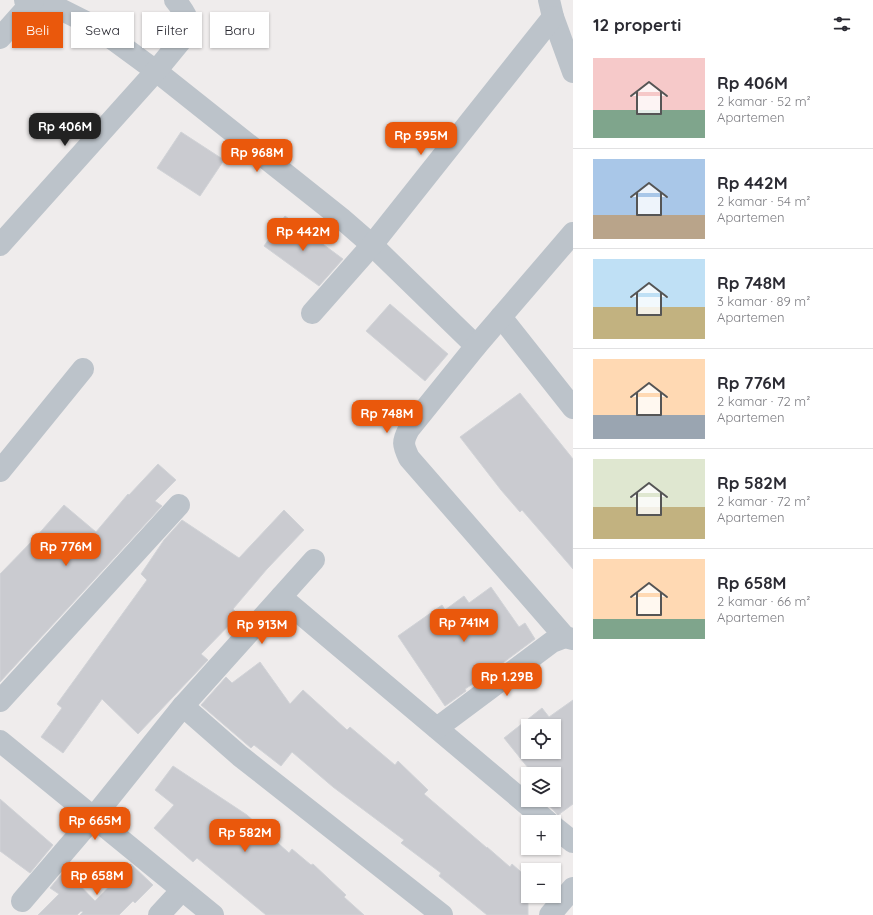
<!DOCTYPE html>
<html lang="id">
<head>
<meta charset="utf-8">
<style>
  body { margin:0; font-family:Quicksand,sans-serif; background:#f2f2f3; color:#2b2b33; height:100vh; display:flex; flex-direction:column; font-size:15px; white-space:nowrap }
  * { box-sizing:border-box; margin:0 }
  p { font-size:13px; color:#7c7c81 }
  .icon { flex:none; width:22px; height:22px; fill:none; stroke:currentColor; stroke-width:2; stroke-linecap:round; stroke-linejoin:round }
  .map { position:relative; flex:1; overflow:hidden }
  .side { display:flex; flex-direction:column; background:#fff; width:300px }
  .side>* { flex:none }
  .hud { position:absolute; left:12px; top:12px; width:380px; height:36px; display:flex; gap:8px }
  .fabs { position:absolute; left:521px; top:719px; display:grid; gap:8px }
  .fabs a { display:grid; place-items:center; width:40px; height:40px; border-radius:0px; background:#fff; box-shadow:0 1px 3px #0004; font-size:20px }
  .price { position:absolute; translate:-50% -34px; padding:0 9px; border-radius:8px; background:#ea580c; color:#fff; font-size:13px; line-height:26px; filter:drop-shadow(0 1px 2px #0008) }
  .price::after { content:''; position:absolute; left:50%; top:24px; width:12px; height:9px; margin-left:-6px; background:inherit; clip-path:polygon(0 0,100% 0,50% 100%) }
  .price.current { background:#222; color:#fff }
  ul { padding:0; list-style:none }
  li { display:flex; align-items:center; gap:12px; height:100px; padding:0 20px }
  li+li { border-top:1px solid #e1e1e2 }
  li span { display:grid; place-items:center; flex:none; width:112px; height:80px; border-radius:0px; color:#555 }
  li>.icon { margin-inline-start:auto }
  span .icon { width:48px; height:48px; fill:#fffc; stroke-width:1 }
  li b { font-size:17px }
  h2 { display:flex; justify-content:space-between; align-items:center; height:48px; padding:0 20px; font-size:17px }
  .pill { padding:0 14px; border-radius:0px; background:#fff; box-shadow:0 1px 3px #0004; font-size:14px; line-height:36px }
  .pill.current { background:#ea580c; color:#fff }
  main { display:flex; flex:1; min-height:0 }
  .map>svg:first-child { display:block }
  .building { fill:#cacbd0; stroke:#d1d3d7; fill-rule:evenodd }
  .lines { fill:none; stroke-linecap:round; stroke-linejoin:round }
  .minor { stroke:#bcc3ca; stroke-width:22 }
</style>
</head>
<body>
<main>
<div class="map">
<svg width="573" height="915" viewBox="0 0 573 915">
  <rect width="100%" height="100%" fill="#efecec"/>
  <g class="building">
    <path d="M181,132L224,160L200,196L157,168Z"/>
    <path d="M285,216L343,259L319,286L264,246Z"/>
    <path d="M390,304L448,354L425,381L366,331Z"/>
    <path d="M520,393L573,459V569L522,510L520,512L501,490L460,437Z"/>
    <path d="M158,464L176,480L155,501L162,506L0,682V574L36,537L64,505L96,532L128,494L129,495Z"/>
    <path d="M284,510L304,530L267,569L233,609L239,615L201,654L208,660L138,734L102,699L63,753L41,737L62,708L57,704L147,580L141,574L164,540L182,520L239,558Z"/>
    <path d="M491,587L519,627L525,623L535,639L488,674L465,689L466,691L445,706L398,636L442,605L445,610L464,596L469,603Z"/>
    <path d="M260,662L290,704L303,690L347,730L350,727L395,765L398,761L428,790L424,794L487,848V847L510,867L512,864L528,878V915H487L439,876L441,873L401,843L404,840L333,787L292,752L281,766L254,745L251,748L201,705L226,677L232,683Z"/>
    <path d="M573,700V804L558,815L544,800H554V774H528V779L524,773L529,769L504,738L542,708L549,717ZM528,726H554V752H528Z"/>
    <path d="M173,766L247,815L289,853L292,849L311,865L313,864L346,895L344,897L364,915H266L197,858L193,862L154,828L174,805L155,790Z"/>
    <path d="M0,799L53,845L30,873L0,851Z"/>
    <path d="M131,864L153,885L135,903L133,901L119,915H80L83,912L81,911L77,915H38L59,894L50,888L65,870L95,901Z"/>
  </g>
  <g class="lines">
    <g class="minor">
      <path d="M34,0L33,1L58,8L96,27L156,71L341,218L372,245L476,346"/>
      <path d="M549,0L553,17L573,72"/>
      <path d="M0,38L33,1L25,0"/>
      <path d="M0,245L156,71L188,32C190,19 183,10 175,0"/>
      <path d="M312,313L372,245L553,17"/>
      <path d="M501,317L573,408"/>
      <path d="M0,471L83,369"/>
      <path d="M281,597L548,822"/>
      <path d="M565,637L409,458C403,445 402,442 409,429L476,346L573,233"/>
      <path d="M0,701L179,505"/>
      <path d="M183,706L314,560"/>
      <path d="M437,728L552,642L565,637L573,639"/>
      <path d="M0,741L213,915"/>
      <path d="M554,827L573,842"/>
      <path d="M22,901L93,818L183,706L240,756L442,915"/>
      <path d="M159,915L182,890"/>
      <path d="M550,915L573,888"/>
    </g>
  </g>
</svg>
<div class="fabs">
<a><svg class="icon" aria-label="locate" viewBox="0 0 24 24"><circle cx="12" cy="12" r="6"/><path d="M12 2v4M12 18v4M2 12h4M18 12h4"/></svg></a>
<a><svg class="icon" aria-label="layers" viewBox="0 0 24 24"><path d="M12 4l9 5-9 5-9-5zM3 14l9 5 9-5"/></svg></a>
<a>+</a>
<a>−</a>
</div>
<b class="price current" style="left:65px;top:147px">Rp 406M</b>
<b class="price" style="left:421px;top:156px">Rp 595M</b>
<b class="price" style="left:257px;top:173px">Rp 968M</b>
<b class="price" style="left:303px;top:252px">Rp 442M</b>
<b class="price" style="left:387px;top:434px">Rp 748M</b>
<b class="price" style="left:66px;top:567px">Rp 776M</b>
<b class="price" style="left:464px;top:643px">Rp 741M</b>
<b class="price" style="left:262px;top:645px">Rp 913M</b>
<b class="price" style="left:507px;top:697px">Rp 1.29B</b>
<b class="price" style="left:95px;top:841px">Rp 665M</b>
<b class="price" style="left:245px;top:853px">Rp 582M</b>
<b class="price" style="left:97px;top:896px">Rp 658M</b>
<div class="hud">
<a class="pill current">Beli</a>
<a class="pill">Sewa</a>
<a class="pill">Filter</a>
<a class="pill">Baru</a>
</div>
</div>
<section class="side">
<h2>12 properti<svg class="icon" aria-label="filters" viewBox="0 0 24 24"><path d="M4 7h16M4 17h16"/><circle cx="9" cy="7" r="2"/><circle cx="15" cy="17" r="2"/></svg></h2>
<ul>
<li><span style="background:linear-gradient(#f6c9c9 65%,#7fa58c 0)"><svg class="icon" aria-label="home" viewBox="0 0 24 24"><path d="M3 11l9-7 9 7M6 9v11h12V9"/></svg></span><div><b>Rp 406M</b><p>2 kamar · 52 m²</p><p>Apartemen</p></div></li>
<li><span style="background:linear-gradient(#a9c7e8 70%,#b9a48a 0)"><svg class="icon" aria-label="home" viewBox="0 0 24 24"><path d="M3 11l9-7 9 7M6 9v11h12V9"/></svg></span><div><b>Rp 442M</b><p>2 kamar · 54 m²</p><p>Apartemen</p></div></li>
<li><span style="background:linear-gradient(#bfe0f5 60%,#c2b280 0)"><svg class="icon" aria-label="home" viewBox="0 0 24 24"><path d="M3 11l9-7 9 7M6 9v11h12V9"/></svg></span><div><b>Rp 748M</b><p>3 kamar · 89 m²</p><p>Apartemen</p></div></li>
<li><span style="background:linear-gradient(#ffd9b3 70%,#9aa5b1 0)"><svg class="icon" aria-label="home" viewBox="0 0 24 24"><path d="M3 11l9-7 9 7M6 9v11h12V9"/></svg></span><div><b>Rp 776M</b><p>2 kamar · 72 m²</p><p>Apartemen</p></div></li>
<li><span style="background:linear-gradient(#dfe7d0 60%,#c2b280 0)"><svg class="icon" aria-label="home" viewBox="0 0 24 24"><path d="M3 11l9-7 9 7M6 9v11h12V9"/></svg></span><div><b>Rp 582M</b><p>2 kamar · 72 m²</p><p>Apartemen</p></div></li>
<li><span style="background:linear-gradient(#ffd9b3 75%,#7fa58c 0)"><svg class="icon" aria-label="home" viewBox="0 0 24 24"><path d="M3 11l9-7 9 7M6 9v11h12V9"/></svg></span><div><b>Rp 658M</b><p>2 kamar · 66 m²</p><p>Apartemen</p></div></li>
</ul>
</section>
</main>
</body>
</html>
